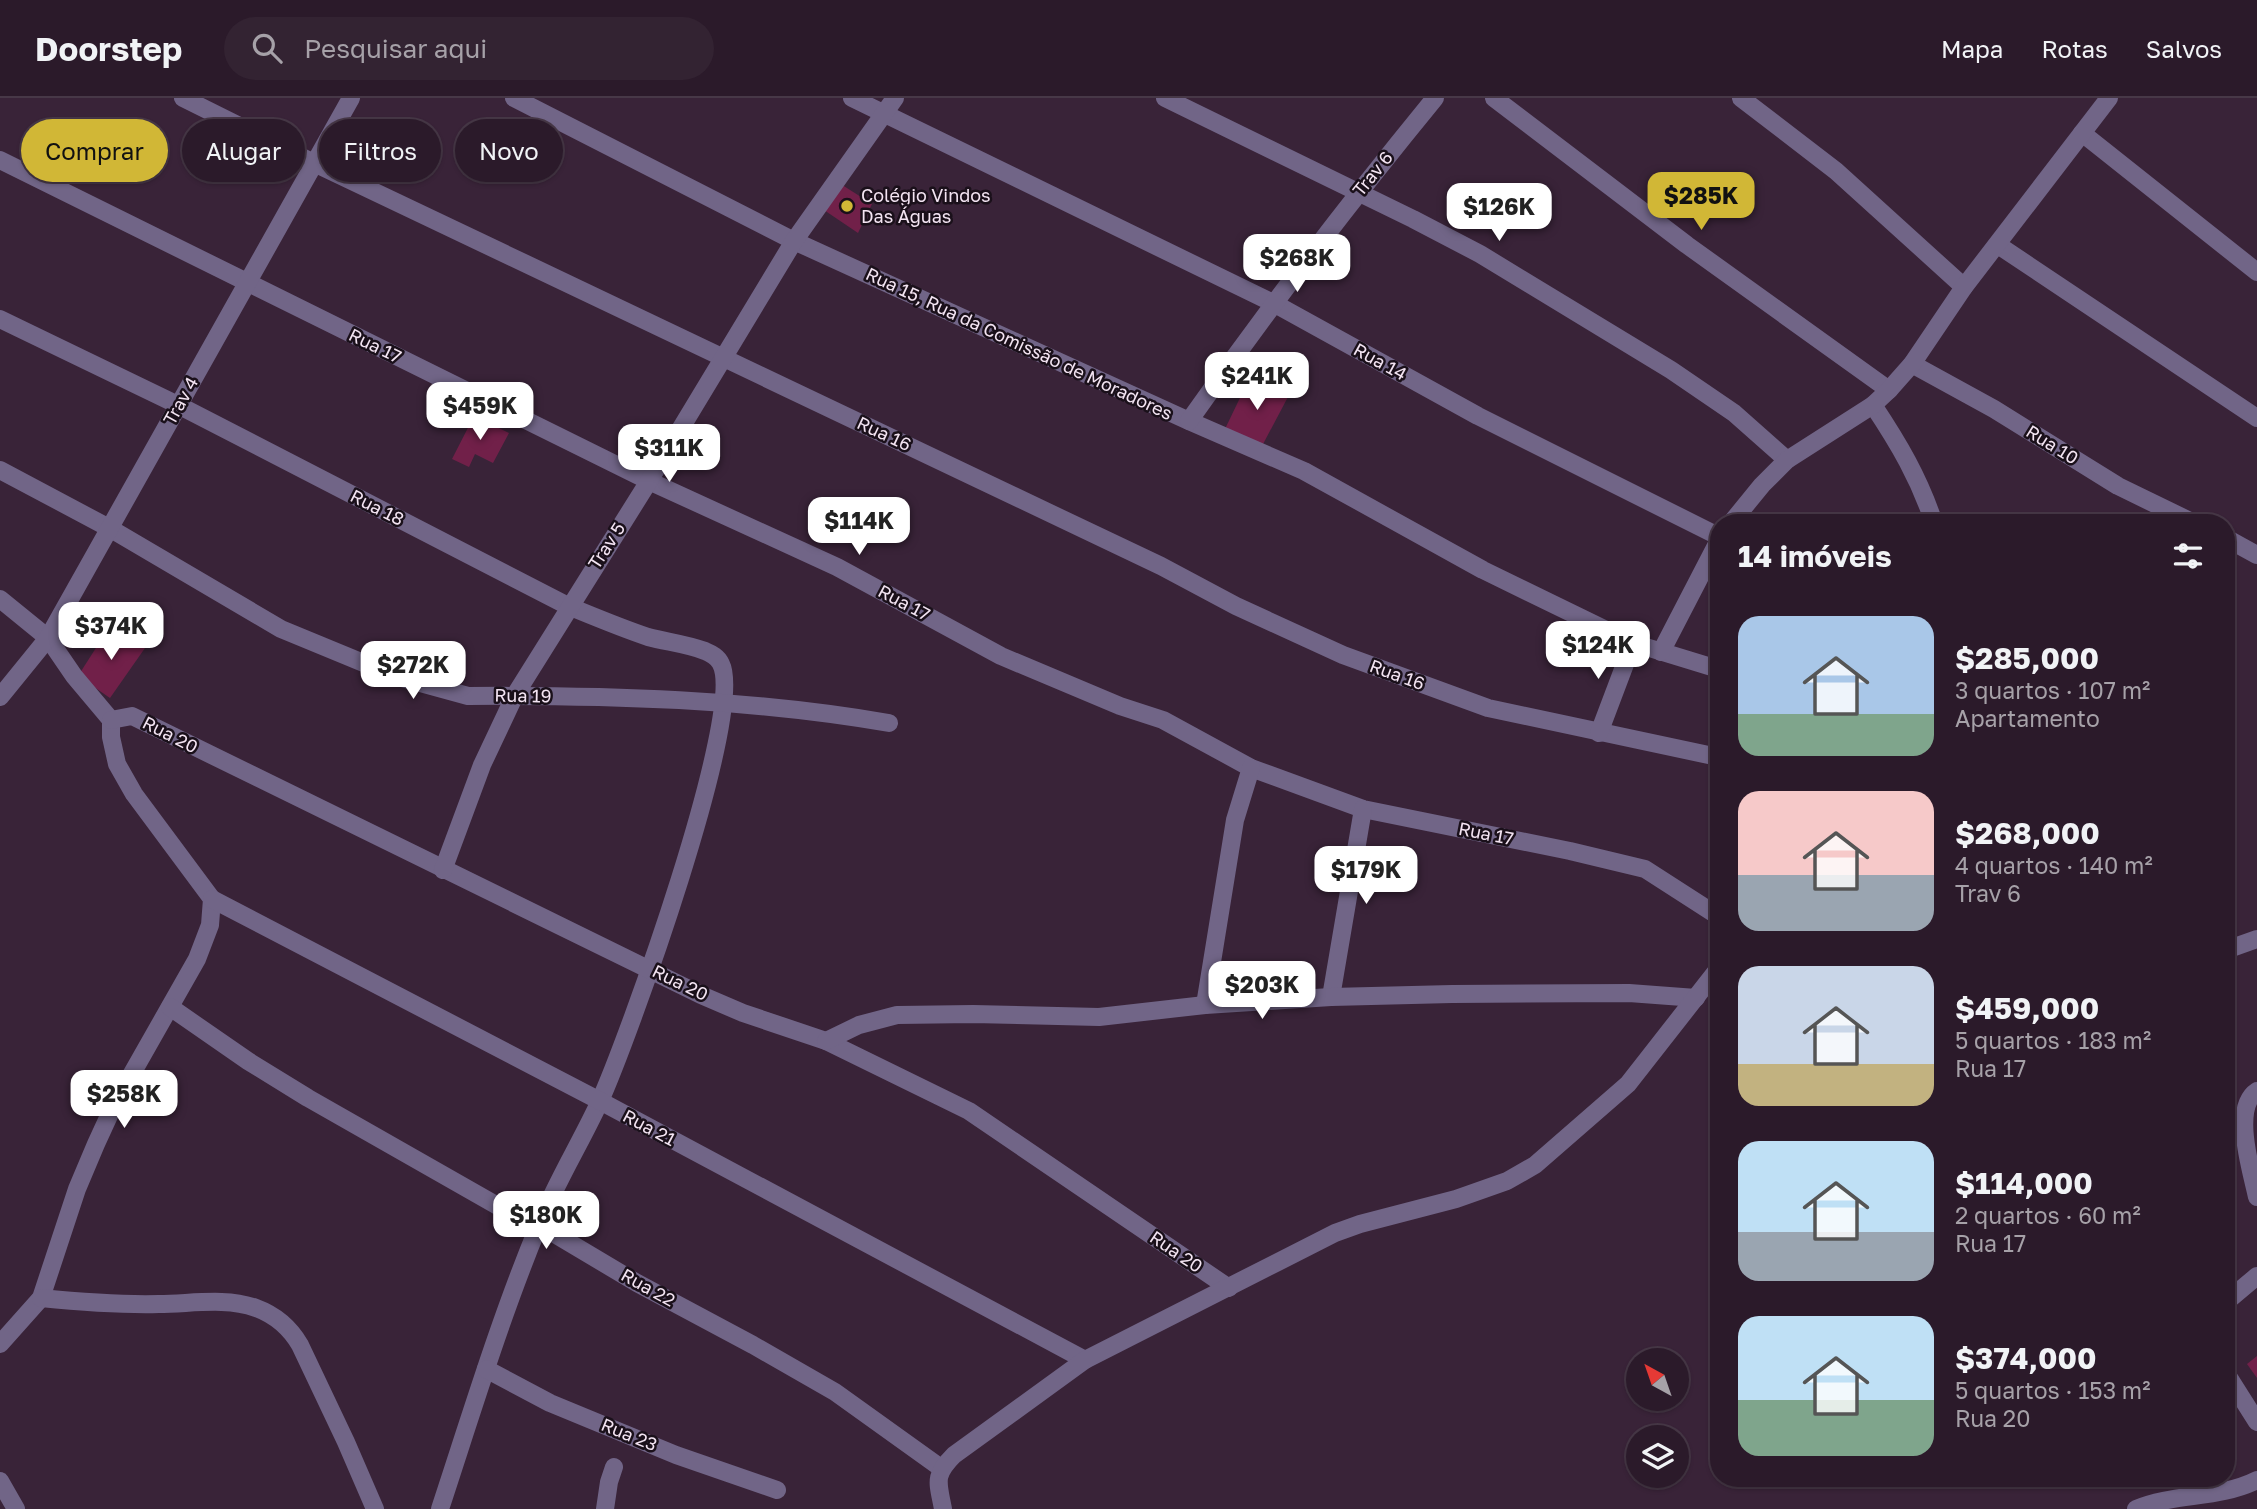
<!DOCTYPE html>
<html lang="pt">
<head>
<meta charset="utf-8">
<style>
  body { margin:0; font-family:"Golos Text",sans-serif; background:#332332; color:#f1f3f6; height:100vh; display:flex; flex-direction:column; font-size:26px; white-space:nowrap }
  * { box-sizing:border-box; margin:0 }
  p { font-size:23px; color:#a6a1a8 }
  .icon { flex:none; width:38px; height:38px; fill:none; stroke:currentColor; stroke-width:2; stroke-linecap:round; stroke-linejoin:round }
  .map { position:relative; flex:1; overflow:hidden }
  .sheet { position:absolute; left:1710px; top:416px; width:525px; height:973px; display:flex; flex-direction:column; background:#2b1a2a; border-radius:28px; box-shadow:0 2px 5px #0004,0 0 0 2px #473847 }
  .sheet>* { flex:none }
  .banner { position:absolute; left:21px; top:21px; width:665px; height:63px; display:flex; gap:14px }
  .needle { width:46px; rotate:320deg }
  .fabs { position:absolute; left:1626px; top:1250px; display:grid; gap:14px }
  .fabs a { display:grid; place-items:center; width:63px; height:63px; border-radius:50%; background:#2b1a2a; box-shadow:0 2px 5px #0004,0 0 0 2px #473847; font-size:35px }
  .price { position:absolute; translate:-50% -60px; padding:0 16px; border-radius:14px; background:#fff; color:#222; font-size:23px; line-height:46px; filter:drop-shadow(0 2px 4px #0008) }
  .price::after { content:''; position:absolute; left:50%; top:42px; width:21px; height:16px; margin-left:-10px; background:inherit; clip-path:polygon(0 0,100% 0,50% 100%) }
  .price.selected { background:#d1b736; color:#111 }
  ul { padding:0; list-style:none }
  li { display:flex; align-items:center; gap:21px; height:175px; padding:0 28px }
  li span { display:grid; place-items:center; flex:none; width:196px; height:140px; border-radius:21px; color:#555 }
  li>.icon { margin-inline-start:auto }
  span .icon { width:84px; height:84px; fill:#fffc; stroke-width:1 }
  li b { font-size:30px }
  h2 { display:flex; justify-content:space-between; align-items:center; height:84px; padding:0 28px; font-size:30px }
  .chip { padding:0 24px; border-radius:32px; background:#2b1a2a; box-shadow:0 2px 5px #0004,0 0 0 2px #473847; font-size:24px; line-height:63px }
  .chip.selected { background:#d1b736; color:#111 }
  header { display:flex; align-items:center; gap:42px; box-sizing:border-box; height:98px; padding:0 35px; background:#2b1a2a; border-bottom:2px solid #473847 }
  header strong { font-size:33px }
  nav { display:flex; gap:38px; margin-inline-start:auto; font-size:24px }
  .search { width:490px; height:63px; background:#332332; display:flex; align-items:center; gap:18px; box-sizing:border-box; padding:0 24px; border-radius:38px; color:#a6a1a8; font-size:26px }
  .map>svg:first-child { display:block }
  .building { fill:#712049 }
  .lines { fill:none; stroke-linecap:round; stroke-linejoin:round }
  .minor { stroke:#716587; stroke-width:18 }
  .poi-dot { fill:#d1b736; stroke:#1a101a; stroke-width:2.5 }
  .labels { text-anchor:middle; stroke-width:5; stroke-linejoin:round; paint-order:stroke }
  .street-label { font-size:18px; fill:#f3e4f2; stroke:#1a101a }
  .poi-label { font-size:18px; fill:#f3e4f2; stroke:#1a101a; text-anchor:start }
</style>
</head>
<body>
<header>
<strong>Doorstep</strong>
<div class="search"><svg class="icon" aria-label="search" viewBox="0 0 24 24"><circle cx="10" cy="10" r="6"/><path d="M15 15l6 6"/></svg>Pesquisar aqui</div>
<nav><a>Mapa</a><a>Rotas</a><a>Salvos</a></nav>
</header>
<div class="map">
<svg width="2257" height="1411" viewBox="0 0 2257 1411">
  <rect width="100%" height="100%" fill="#392338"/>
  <g class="building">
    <path d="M836,83L872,106L858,135L821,110Z"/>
    <path d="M1250,279L1289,297L1262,348L1225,331Z"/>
    <path d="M474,318L509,335L493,365L475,356L469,369L452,361Z"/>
    <path d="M110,528L145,550L110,600L78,578Z"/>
    <path d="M2257,1258V1280L2247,1266Z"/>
  </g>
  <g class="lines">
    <g class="minor">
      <path d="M183,0L316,66L1161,468L1236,508L1343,557L1488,610L1718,659"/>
      <path d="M514,0L794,143L1189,323L1304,373L1483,472L1633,545L1718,571"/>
      <path d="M852,0L1273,205L1478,318L1718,438"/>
      <path d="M1165,0L1413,121L1480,156L1671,272L1734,315L1787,362"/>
      <path d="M1494,0L1687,147L1889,292"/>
      <path d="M1741,0L1836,73L1964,189"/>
      <path d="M2082,35L2257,174"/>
      <path d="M0,62L649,383L837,469L1001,558L1120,608L1163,622L1251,670L1363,711L1570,753L1645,771L1718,818"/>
      <path d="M1998,147L2257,320"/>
      <path d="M0,221L178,307L568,508C595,519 621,530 648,539C667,544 687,546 705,553C712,556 718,559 721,566C746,615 627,944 599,1005C580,1046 555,1086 538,1129C500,1221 471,1317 440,1411"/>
      <path d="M1912,266L1994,311L2118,388L2194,425"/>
      <path d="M1873,307C1899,346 1919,380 1934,425"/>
      <path d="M1189,323C1267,212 1349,105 1435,0"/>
      <path d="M0,372L111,431L281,531L395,578L468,598C609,597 750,601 889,625"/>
      <path d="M1731,425L1762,387L1787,362L1873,307L1889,292L1912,266L1964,189L2109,0"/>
      <path d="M2226,440L2257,457"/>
      <path d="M0,501L48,540L74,578L111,622V639L117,666L134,696L212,801L210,827L197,861L113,1009L96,1046L77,1091L41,1200L0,1246"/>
      <path d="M1661,554L1718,444"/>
      <path d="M0,599L48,540L351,0"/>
      <path d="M111,622L132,618L701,897L743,915L826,943L969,1013L1229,1190"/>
      <path d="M1599,635L1633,545"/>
      <path d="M443,772L482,667L515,597L649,383L794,143L895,0"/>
      <path d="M212,801L600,1003L1085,1262"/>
      <path d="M2226,852L2257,841"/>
      <path d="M1331,899L1363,711"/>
      <path d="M1205,907L1235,722L1251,670"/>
      <path d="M170,909L248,963L308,1000L496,1107L538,1126L637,1185L753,1247L835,1294L941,1370"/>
      <path d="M826,943L859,927L897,917L973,916L1099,919L1205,907L1331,899L1452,896L1629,895L1696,900"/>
      <path d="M2257,993C2231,1010 2252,1074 2257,1099"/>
      <path d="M41,1200C81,1204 120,1207 159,1206C190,1206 226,1199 256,1210C275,1217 290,1230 300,1247L346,1344L375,1411"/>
      <path d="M2226,1204L2257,1178"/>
      <path d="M486,1271L550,1305L676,1357L777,1392"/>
      <path d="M2226,1275L2257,1324"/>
      <path d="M0,1383L16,1411"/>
      <path d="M605,1411L609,1384L614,1369"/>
      <path d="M943,1411C938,1384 933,1378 954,1357L1085,1262L1335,1135L1360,1126L1456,1101L1507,1083L1535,1067L1628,986L1718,871"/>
      <path d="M2136,1411C2174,1395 2219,1401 2257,1382"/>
    </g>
  </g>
  <circle class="poi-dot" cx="847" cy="108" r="7"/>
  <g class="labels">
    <g class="street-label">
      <text transform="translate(1373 76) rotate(-51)" y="6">Trav 6</text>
      <text transform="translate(1019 246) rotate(25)" y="6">Rua 15, Rua da Comissão de Moradores</text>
      <text transform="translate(375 248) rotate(26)" y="6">Rua 17</text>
      <text transform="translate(1380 264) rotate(29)" y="6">Rua 14</text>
      <text transform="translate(181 303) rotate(-61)" y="6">Trav 4</text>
      <text transform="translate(884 336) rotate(25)" y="6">Rua 16</text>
      <text transform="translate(2052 347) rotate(32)" y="6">Rua 10</text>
      <text transform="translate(377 410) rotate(27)" y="6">Rua 18</text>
      <text transform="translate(607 448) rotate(-57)" y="6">Trav 5</text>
      <text transform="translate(904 505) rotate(28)" y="6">Rua 17</text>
      <text transform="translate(1397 577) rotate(20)" y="6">Rua 16</text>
      <text transform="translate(523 598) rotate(1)" y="6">Rua 19</text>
      <text transform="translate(170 637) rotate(27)" y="6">Rua 20</text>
      <text transform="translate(1486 736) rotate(11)" y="6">Rua 17</text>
      <text transform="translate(680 885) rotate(26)" y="6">Rua 20</text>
      <text transform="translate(649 1030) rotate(28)" y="6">Rua 21</text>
      <text transform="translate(1176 1154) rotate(34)" y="6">Rua 20</text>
      <text transform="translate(648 1190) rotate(29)" y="6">Rua 22</text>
      <text transform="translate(629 1337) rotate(22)" y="6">Rua 23</text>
    </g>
    <g class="poi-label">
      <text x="861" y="104">Colégio Vindos<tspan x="861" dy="21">Das Águas</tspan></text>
    </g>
  </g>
</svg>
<div class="fabs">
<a><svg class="needle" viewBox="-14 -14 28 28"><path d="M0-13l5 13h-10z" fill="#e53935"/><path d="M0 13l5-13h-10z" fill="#a6a1a8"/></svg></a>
<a><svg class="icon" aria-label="layers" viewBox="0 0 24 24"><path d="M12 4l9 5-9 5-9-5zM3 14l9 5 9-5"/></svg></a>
</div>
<b class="price selected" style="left:1701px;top:134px">$285K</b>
<b class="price" style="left:1499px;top:145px">$126K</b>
<b class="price" style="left:1297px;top:196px">$268K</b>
<b class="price" style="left:1257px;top:314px">$241K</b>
<b class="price" style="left:480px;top:344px">$459K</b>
<b class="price" style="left:669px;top:386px">$311K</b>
<b class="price" style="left:859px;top:459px">$114K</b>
<b class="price" style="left:111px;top:564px">$374K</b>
<b class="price" style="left:1598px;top:583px">$124K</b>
<b class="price" style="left:413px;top:603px">$272K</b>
<b class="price" style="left:1366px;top:808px">$179K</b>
<b class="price" style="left:1262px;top:923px">$203K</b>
<b class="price" style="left:124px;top:1032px">$258K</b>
<b class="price" style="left:546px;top:1153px">$180K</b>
<div class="banner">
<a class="chip selected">Comprar</a>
<a class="chip">Alugar</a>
<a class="chip">Filtros</a>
<a class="chip">Novo</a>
</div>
<section class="sheet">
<h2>14 imóveis<svg class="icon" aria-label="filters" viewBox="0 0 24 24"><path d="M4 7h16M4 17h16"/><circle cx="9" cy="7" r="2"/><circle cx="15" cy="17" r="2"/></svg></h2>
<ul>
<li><span style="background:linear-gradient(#a9c7e8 70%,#7fa58c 0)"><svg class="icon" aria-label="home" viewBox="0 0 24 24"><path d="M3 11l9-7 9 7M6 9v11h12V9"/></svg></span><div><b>$285,000</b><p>3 quartos · 107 m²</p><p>Apartamento</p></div></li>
<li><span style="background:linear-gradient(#f6c9c9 60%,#9aa5b1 0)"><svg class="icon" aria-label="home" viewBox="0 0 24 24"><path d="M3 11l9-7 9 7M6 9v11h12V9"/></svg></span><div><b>$268,000</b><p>4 quartos · 140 m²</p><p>Trav 6</p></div></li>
<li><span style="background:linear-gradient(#c9d6e8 70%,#c2b280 0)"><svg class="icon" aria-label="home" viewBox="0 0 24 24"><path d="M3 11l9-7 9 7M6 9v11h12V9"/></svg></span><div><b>$459,000</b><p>5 quartos · 183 m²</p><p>Rua 17</p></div></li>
<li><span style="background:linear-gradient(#bfe0f5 65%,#9aa5b1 0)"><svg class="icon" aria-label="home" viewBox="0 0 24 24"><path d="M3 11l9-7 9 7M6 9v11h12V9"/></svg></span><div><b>$114,000</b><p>2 quartos · 60 m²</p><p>Rua 17</p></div></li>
<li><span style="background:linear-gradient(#bfe0f5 60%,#7fa58c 0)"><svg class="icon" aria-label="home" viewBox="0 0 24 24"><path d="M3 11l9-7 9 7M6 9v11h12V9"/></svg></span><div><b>$374,000</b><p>5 quartos · 153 m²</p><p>Rua 20</p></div></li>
</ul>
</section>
</div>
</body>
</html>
